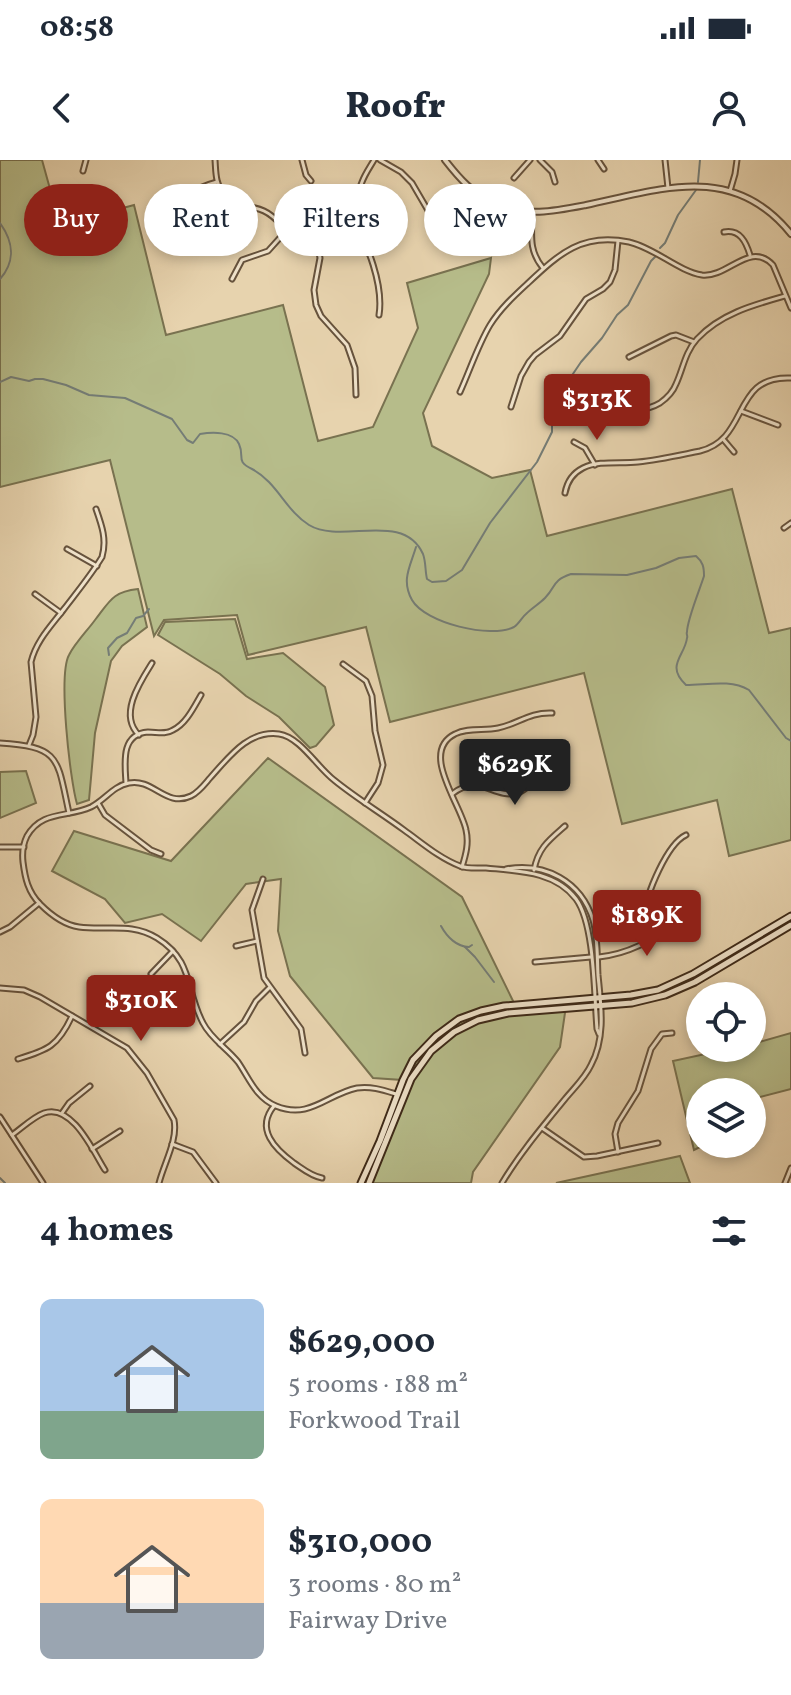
<!DOCTYPE html>
<html lang="en">
<head>
<meta charset="utf-8">
<style>
  body { margin:0; font-family:Vollkorn,serif; background:#f6f6f7; color:#1f2937; height:100vh; display:flex; flex-direction:column; font-size:30px; white-space:nowrap }
  * { box-sizing:border-box; margin:0 }
  p { font-size:26px; color:#747a83 }
  .icon { flex:none; width:44px; height:44px; fill:none; stroke:currentColor; stroke-width:2; stroke-linecap:round; stroke-linejoin:round }
  .map { position:relative; height:1023px; overflow:hidden }
  .panel { display:flex; flex-direction:column; background:#fff; flex:1 }
  .panel>* { flex:none }
  .banner { position:absolute; left:24px; top:24px; width:744px; height:72px; display:flex; gap:16px }
  .buttons { position:absolute; left:686px; top:822px; display:grid; gap:16px }
  .buttons a { display:grid; place-items:center; width:80px; height:80px; border-radius:50%; background:#fff; box-shadow:0 4px 12px #0003; font-size:40px }
  .price { position:absolute; translate:-50% -68px; padding:0 18px; border-radius:8px; background:#8f2418; color:#fff; font-size:26px; line-height:52px; filter:drop-shadow(0 2px 4px #0008) }
  .price::after { content:''; position:absolute; left:50%; top:48px; width:24px; height:18px; margin-left:-12px; background:inherit; clip-path:polygon(0 0,100% 0,50% 100%) }
  .price.selected { background:#222; color:#fff }
  ul { padding:0; list-style:none }
  li { display:flex; align-items:center; gap:24px; height:200px; padding:0 40px }
  li span { display:grid; place-items:center; flex:none; width:224px; height:160px; border-radius:12px; color:#555 }
  li>.icon { margin-inline-start:auto }
  span .icon { width:96px; height:96px; fill:#fffc; stroke-width:1 }
  li b { font-size:34px }
  h2 { display:flex; justify-content:space-between; align-items:center; height:96px; padding:0 40px; font-size:34px }
  .pill { padding:0 28px; border-radius:36px; background:#fff; box-shadow:0 4px 12px #0003; font-size:28px; line-height:72px }
  .pill.selected { background:#8f2418; color:#fff }
  .status { display:flex; justify-content:space-between; align-items:center; height:56px; padding:0 40px; background:#fff; direction:ltr }
  .status svg { height:22px; fill:currentColor }
  header { display:flex; justify-content:space-between; align-items:center; height:104px; padding:0 40px; background:#fff; font-size:36px; font-weight:800 }
  .map>svg:first-child { display:block }
  .green { fill:#b6bc8a; stroke:#797250; stroke-width:2 }
  .lines { fill:none; stroke-linecap:round; stroke-linejoin:round }
  .stream { stroke:#757d76; stroke-width:2 }
  .minor-casing { stroke:#67533d; stroke-width:7 }
  .tertiary-casing { stroke:#67533d; stroke-width:8 }
  .secondary-casing { stroke:#3c2817; stroke-width:9 }
  .minor { stroke:#efe2ca; stroke-width:3 }
  .tertiary { stroke:#efe2ca; stroke-width:4 }
  .secondary { stroke:#efe2ca; stroke-width:5 }
</style>
</head>
<body>
<div class="status"><b>08:58</b><svg viewBox="0 0 49 12"><path d="M0 12V9h3v3zM5 12V6h3v6zM10 12V3h3v9zM15 12V0h3v12zM26 1h20v11H26zM47 4h2v5h-2z"/></svg></div>
<header><svg class="icon" aria-label="back" viewBox="0 0 24 24"><path d="M15 5l-7 7 7 7"/></svg>Roofr<svg class="icon" aria-label="person" viewBox="0 0 24 24"><circle cx="12" cy="8" r="4"/><path d="M4 21q1-7 8-7t8 7"/></svg></header>
<div class="map">
<svg width="791" height="1023" viewBox="0 0 791 1023">
  <rect width="100%" height="100%" fill="#e7d3ae"/>
  <filter id="stains"><feTurbulence type="fractalNoise" baseFrequency=".0025" numOctaves="4"/><feColorMatrix values="0 0 0 0 .2 0 0 0 0 .09 0 0 0 0 .02 0 0 0 .5 -.17"/></filter>
  <radialGradient id="worn" r=".72"><stop offset=".6" stop-color="#630" stop-opacity="0"/><stop offset="1" stop-color="#630" stop-opacity=".3"/></radialGradient>
  <g class="green">
    <path d="M0,0H42L60,65L134,45L166,175L283,145L318,281L373,267L418,168L407,123L491,98L489,114L423,253L432,286L492,318L530,310L547,376L732,329L769,473L791,468V680L729,696L717,640L622,664L584,513L390,562L366,467L248,495L237,455L164,460L154,476L110,300L0,327Z"/>
    <path d="M138,429L147,467L122,486L111,501L95,573L89,640L77,644C70,620 58,515 69,495C75,483 87,471 95,460C110,441 112,432 138,429Z"/>
    <path d="M235,459L247,499L283,493L325,527L334,565L316,586L310,588L279,557L246,536L220,514L158,475L165,462Z"/>
    <path d="M268,598L462,737L515,845L566,846L560,887L473,1012L471,1023H359L393,950L402,920L373,918L290,816L278,771L281,719L246,724L201,781L162,754L125,763L105,739L52,711L74,671L171,701Z"/>
    <path d="M26,611L36,643L0,658V612Z"/>
    <path d="M791,873V929L752,939V932H700V984H706L694,990L673,901L733,888H752V884Z"/>
    <path d="M680,996L690,1023H556Z"/>
  </g>
  <g class="lines">
    <g class="stream">
      <path d="M698,22L700,0"/>
      <path d="M0,63C13,81 16,101 0,119"/>
      <path d="M660,88L665,83L678,55L696,30"/>
      <path d="M0,222L11,217L29,221L35,219H43L66,225L89,235L125,238L172,259L187,280L193,283L200,274C212,272 233,271 239,284C245,297 235,301 252,309C277,322 286,351 309,365C342,385 403,350 423,394C426,402 425,411 427,419L432,422L446,421L462,410L490,363L537,302L552,272V252L558,236L581,202L602,178L617,155L628,145L651,101L656,96"/>
      <path d="M416,387C410,407 401,420 412,440C425,463 491,479 514,467C519,464 522,457 526,454C532,448 539,444 545,438C557,426 551,421 571,414L627,415L656,408L679,398L696,396C703,402 704,407 704,416C700,429 687,460 687,472C686,474 688,476 687,478C685,496 665,505 686,525C707,525 730,519 749,530L786,578L791,581"/>
      <path d="M109,495L108,488L117,478L127,473L136,458L143,456L149,449"/>
      <path d="M441,766C447,777 457,787 469,787L472,785"/>
      <path d="M465,787L475,797L494,822"/>
      <path d="M0,1018L5,1023"/>
    </g>
    <defs>
      <g id="minor">
        <path d="M215,0C216,13 215,24 225,35C236,47 251,45 264,51C275,56 280,64 287,71C297,81 316,84 328,78C354,63 352,47 362,22C365,14 370,7 374,0"/>
        <path d="M302,0L306,15L311,21"/>
        <path d="M380,0L401,12L412,23L440,71"/>
        <path d="M540,0L552,12L555,22"/>
        <path d="M598,0L604,9"/>
        <path d="M665,0L668,28"/>
        <path d="M83,11L86,0"/>
        <path d="M514,18L530,0"/>
        <path d="M730,31L735,14L737,0"/>
        <path d="M532,52C532,74 528,90 543,108"/>
        <path d="M171,61C182,37 191,29 217,22"/>
        <path d="M347,63C370,77 383,130 379,155"/>
        <path d="M724,72C740,69 746,82 750,95"/>
        <path d="M317,81L320,98L314,130L316,145L321,156L347,185L355,208L356,235"/>
        <path d="M232,119L242,100L268,91L286,71"/>
        <path d="M629,197L671,176L676,175L694,182"/>
        <path d="M579,227C604,237 632,260 660,243C667,238 673,232 676,224C683,209 685,192 697,179C720,154 753,145 785,136"/>
        <path d="M460,232C470,210 478,185 490,165C500,149 514,136 527,124C559,94 582,72 629,82C655,88 678,111 702,115C728,118 750,80 773,105L791,148"/>
        <path d="M511,247L521,216L529,202L535,195L560,176L586,139L603,129L610,122L615,110L618,81"/>
        <path d="M741,251L778,265"/>
        <path d="M723,279L734,292"/>
        <path d="M574,282L585,288L595,305"/>
        <path d="M565,333C567,322 573,313 583,308C599,300 621,304 638,302C659,300 680,295 700,291C750,279 731,215 791,218"/>
        <path d="M784,368L791,363"/>
        <path d="M67,389L97,406"/>
        <path d="M35,434L61,453"/>
        <path d="M343,504L366,521L372,536L375,571L383,605L378,623L365,643"/>
        <path d="M139,575C118,555 140,522 152,503"/>
        <path d="M0,583C61,587 57,598 69,653"/>
        <path d="M29,585L33,575L36,557L31,502C36,481 51,466 64,449C77,432 91,415 102,397C107,380 102,366 96,349"/>
        <path d="M126,623C125,604 120,574 148,572C157,572 165,575 173,570C186,564 194,547 201,535"/>
        <path d="M452,634C480,612 492,639 518,633C525,631 546,612 553,606"/>
        <path d="M98,643L105,655L151,690L161,694"/>
        <path d="M0,687H24"/>
        <path d="M462,707C466,694 469,683 466,670C461,644 419,592 455,574C468,567 484,571 498,568C518,564 529,552 552,553"/>
        <path d="M534,710C538,688 549,680 565,666"/>
        <path d="M263,719L252,750L264,818L301,869L305,893"/>
        <path d="M0,772L10,767L39,743"/>
        <path d="M653,778C649,771 644,763 645,754C646,734 667,684 686,675"/>
        <path d="M236,786L257,781"/>
        <path d="M599,797C636,793 658,775 689,756"/>
        <path d="M535,802L591,797"/>
        <path d="M151,814L173,791"/>
        <path d="M0,828L24,830L40,837L127,888L147,913L174,960C178,980 164,1003 159,1023"/>
        <path d="M220,884L244,862L256,841L269,828"/>
        <path d="M18,899C48,890 58,886 72,856"/>
        <path d="M396,934C383,930 371,926 357,928C327,934 310,960 276,946C256,938 249,918 238,902C227,888 211,879 203,863C185,829 194,801 157,778C131,762 107,771 79,767C65,765 50,754 40,744C28,732 25,718 23,702C22,693 23,684 27,676C42,650 67,658 91,647C105,640 113,626 129,623C153,618 166,648 191,636C199,632 204,625 210,618C229,597 248,570 279,574C300,577 317,607 334,620C356,638 381,653 404,670C421,682 439,698 460,706C467,709 478,708 486,708C518,711 555,711 576,739C595,765 594,836 597,869L599,874"/>
        <path d="M274,946C255,969 275,989 294,1003C303,1009 311,1016 322,1018"/>
        <path d="M62,953L69,943L90,926"/>
        <path d="M0,957L43,1023"/>
        <path d="M542,968L584,997L597,996L658,983"/>
        <path d="M12,975C22,968 33,957 44,953C72,943 93,991 105,1010"/>
        <path d="M172,984L193,992L216,1023"/>
        <path d="M92,989L120,971"/>
        <path d="M618,992L615,974L618,963L638,931L651,889L662,874L672,873"/>
        <path d="M502,1023C520,993 543,966 565,939C573,929 585,918 591,905C606,877 601,846 598,815C597,797 598,777 593,760C581,721 545,702 506,709"/>
        <path d="M785,1023L791,1008"/>
      </g>
      <path id="tertiary" d="M445,0C459,18 473,34 495,44C526,57 555,51 586,45C662,29 733,2 791,74"/>
      <g id="secondary">
        <path d="M361,1023L380,981L403,920L413,900L436,876L459,859L481,851L504,846L631,835L658,830L693,814L791,756"/>
        <path d="M369,1023L411,919L431,891L454,872L478,860L508,853L632,843L665,835L695,822L791,765"/>
      </g>
    </defs>
    <use href="#minor" class="minor-casing"/>
    <use href="#tertiary" class="tertiary-casing"/>
    <use href="#secondary" class="secondary-casing"/>
    <use href="#minor" class="minor"/>
    <use href="#tertiary" class="tertiary"/>
    <use href="#secondary" class="secondary"/>
  </g>
  <rect width="100%" height="100%" filter="url(#stains)"/>
  <rect width="100%" height="100%" fill="url(#worn)"/>
</svg>
<div class="buttons">
<a><svg class="icon" aria-label="locate" viewBox="0 0 24 24"><circle cx="12" cy="12" r="6"/><path d="M12 2v4M12 18v4M2 12h4M18 12h4"/></svg></a>
<a><svg class="icon" aria-label="layers" viewBox="0 0 24 24"><path d="M12 4l9 5-9 5-9-5zM3 14l9 5 9-5"/></svg></a>
</div>
<b class="price" style="left:597px;top:282px">$313K</b>
<b class="price selected" style="left:515px;top:647px">$629K</b>
<b class="price" style="left:647px;top:798px">$189K</b>
<b class="price" style="left:141px;top:883px">$310K</b>
<div class="banner">
<a class="pill selected">Buy</a>
<a class="pill">Rent</a>
<a class="pill">Filters</a>
<a class="pill">New</a>
</div>
</div>
<section class="panel">
<h2>4 homes<svg class="icon" aria-label="filters" viewBox="0 0 24 24"><path d="M4 7h16M4 17h16"/><circle cx="9" cy="7" r="2"/><circle cx="15" cy="17" r="2"/></svg></h2>
<ul>
<li><span style="background:linear-gradient(#a9c7e8 70%,#7fa58c 0)"><svg class="icon" aria-label="home" viewBox="0 0 24 24"><path d="M3 11l9-7 9 7M6 9v11h12V9"/></svg></span><div><b>$629,000</b><p>5 rooms · 188 m²</p><p>Forkwood Trail</p></div></li>
<li><span style="background:linear-gradient(#ffd9b3 65%,#9aa5b1 0)"><svg class="icon" aria-label="home" viewBox="0 0 24 24"><path d="M3 11l9-7 9 7M6 9v11h12V9"/></svg></span><div><b>$310,000</b><p>3 rooms · 80 m²</p><p>Fairway Drive</p></div></li>
</ul>
</section>
</body>
</html>
